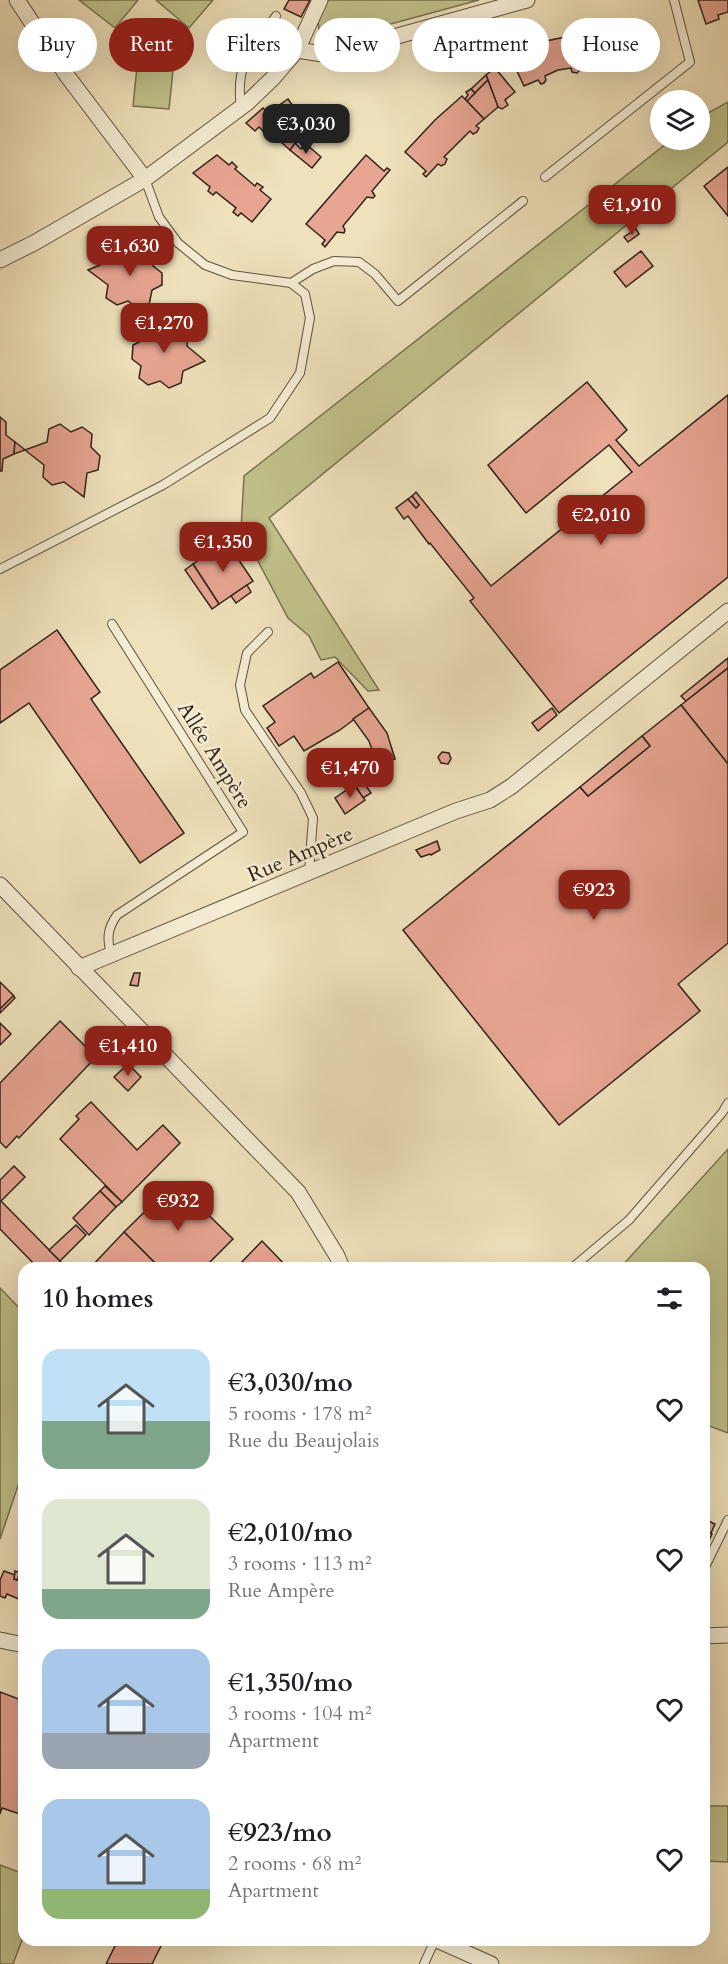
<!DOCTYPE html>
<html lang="en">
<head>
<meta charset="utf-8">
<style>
  body { margin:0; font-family:Cardo,serif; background:#f6f6f6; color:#202124; height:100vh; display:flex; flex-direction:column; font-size:22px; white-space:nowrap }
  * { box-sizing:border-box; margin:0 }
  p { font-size:20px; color:#757577 }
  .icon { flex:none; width:33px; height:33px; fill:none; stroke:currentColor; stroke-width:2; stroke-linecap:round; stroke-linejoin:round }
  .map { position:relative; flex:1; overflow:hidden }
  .panel { position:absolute; left:18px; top:1262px; width:692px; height:684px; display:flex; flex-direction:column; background:#fff; border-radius:18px; box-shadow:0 6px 24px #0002 }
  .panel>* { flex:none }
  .guide { position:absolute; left:18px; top:18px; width:693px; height:54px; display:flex; gap:12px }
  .tools { position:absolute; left:650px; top:90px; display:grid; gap:12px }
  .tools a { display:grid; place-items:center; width:60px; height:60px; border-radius:50%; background:#fff; box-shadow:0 6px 24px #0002; font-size:30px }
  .price { position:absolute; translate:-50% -51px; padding:0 14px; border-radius:12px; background:#8f2418; color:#fff; font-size:20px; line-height:39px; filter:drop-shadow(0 2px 3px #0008) }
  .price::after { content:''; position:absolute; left:50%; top:36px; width:18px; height:14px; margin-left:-9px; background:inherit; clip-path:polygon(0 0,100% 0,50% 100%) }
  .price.active { background:#222; color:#fff }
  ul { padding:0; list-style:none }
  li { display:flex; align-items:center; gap:18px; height:150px; padding:0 24px }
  li span { display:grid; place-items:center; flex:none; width:168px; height:120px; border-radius:18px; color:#555 }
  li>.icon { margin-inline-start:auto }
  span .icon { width:72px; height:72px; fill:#fffc; stroke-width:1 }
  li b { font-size:26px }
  h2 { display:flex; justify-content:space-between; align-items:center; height:72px; padding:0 24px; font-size:26px }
  .pill { padding:0 21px; border-radius:27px; background:#fff; box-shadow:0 6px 24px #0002; font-size:21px; line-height:54px }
  .pill.active { background:#8f2418; color:#fff }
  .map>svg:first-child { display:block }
  .green { fill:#c1c18b; stroke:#787252; stroke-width:1.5 }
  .building { fill:#e7a592; stroke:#2e231a; stroke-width:1.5 }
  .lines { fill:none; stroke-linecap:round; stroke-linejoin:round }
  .lane-casing { stroke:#5e5242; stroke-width:10 }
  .street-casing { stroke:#5e5242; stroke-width:17 }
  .lane { stroke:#f5ecd3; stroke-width:8 }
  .street { stroke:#f5ecd3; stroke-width:15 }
  .labels { text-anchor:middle; stroke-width:5; stroke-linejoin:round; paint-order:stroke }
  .street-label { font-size:21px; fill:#2e231a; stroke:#f5ecd3 }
</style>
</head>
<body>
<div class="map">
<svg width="728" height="1964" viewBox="0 0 728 1964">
  <rect width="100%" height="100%" fill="#efe1bb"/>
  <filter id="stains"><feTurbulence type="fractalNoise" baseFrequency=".00333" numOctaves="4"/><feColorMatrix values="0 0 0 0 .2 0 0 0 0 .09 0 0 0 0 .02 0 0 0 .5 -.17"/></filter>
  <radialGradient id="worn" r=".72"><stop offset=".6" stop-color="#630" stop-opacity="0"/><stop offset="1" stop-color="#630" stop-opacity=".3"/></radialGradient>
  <g class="green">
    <path d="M79,0H138L115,28Z"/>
    <path d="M156,0H213L189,28Z"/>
    <path d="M328,0H479L328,41L320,36L318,22Z"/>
    <path d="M140,37L176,41L169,109L133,106Z"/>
    <path d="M728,102V142L269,518L379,690L368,691L335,657L321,660L309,636L288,618L241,529L244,476L671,140H699V118Z"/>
    <path d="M728,1149V1433L704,1424V1268L621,1267Z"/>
    <path d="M0,1288L24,1313V1468L0,1539Z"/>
    <path d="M704,1806H728V1862L704,1861Z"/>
    <path d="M0,1865L24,1874V1935L13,1964H0Z"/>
  </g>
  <g class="building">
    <path d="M289,0H310L301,17L284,9Z"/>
    <path d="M698,0H728V12L718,15L719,19L706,24Z"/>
    <path d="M623,25L628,51L634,50L635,55L616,58L614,66H610L607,60L579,66L580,70L577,73L572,72L571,68L558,70L545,76L546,80L544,83L541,84L538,80L524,86L511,58L546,41Z"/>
    <path d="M495,68L515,92L505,100L508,105L502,109L498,107L486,75Z"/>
    <path d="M486,75L488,80L475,93L471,89Z"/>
    <path d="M488,80L498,107L484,119L467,101Z"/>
    <path d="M471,89L475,93L467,101L465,99L468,95L466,92Z"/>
    <path d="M462,96L484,119L476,126L479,128L477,132L473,134L470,131L444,157L447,159L445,164L441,166L438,164L426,177L423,174L426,171L405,152L435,120Z"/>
    <path d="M288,99L295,109L288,114L281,104Z"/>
    <path d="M263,108L282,127L271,139L259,127L255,131L246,123Z"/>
    <path d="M282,127L298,141L290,150L274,136Z"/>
    <path d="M295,143L301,149L306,144L321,157L312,168L290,150Z"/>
    <path d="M217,155L229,165L232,162L237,167L235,169L255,186L257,183L263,187L260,190L271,199L252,222L241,213L238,216L233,212L236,208L216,192L213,195L208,191L210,187L193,173Z"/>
    <path d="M366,155L384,171L387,168L390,170L372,191L375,196L373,198L367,197L343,226L345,230L344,233L337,232L325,247L322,244L325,240L306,224Z"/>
    <path d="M728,167V216L704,186Z"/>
    <path d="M636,229L639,234L628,242L624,237Z"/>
    <path d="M122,243L133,251L144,247L154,254L153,266L162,273V285L152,290L147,315L128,301L117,305L106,298L108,285L88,270L112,260V249Z"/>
    <path d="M641,251L653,266L626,287L614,272Z"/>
    <path d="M147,315L166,328L178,325L188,334L187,346L205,361L183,371L181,383L169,388L160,381L148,385L139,378L141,366L132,359L133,345L143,340Z"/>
    <path d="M587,382L627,430L616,440L639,466L728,395V577L559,713L470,601L474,598L430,543L429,544L408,516L404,519L396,508L408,499L416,508L419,505L412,496L416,492L491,586L632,472L609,445L526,513L488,465Z"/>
    <path d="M0,417L6,422V435L15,442L14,454L3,459L2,471H0Z"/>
    <path d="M60,424L71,432L82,427L92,434L91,447L100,456L98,470L87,473L84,497L64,482L52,485L43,477L44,465L25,450L47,442L49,429Z"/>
    <path d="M15,442L24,449L25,450L14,454Z"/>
    <path d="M412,496L419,505L416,508L408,499Z"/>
    <path d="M226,541L253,581L219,604L193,564Z"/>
    <path d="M193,564L219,604L212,609L185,570Z"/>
    <path d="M247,585L251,592L236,603L231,596Z"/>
    <path d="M57,630L100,692L91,699L184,833L140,863L29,703L0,723V670Z"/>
    <path d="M728,658V668L686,701L681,696Z"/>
    <path d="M338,662L369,708L340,730L304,751L294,736L279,746L267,728L275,722L263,706L311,673L314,678Z"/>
    <path d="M728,668V764L681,705Z"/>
    <path d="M681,705L728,764V943L678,984L700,1011L559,1125L403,930L580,787L588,796L650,746L642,736Z"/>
    <path d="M369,708L387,733L395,759L377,764L369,741L353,719Z"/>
    <path d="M552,708L557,715L538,731L532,723Z"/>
    <path d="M642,736L650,746L588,796L580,787Z"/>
    <path d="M442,752L449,753L451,759L448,764L441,763L438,757Z"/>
    <path d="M362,780L371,793L363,798L355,785Z"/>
    <path d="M354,785L365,800L345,814L335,798Z"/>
    <path d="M437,841L440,850L431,855L430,854L421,857L416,850Z"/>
    <path d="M134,973H140L138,986L130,985Z"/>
    <path d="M0,982L14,996L0,1009Z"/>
    <path d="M13,996L15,998L0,1013V1009Z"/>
    <path d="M60,1021L96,1057L19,1138L17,1136L6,1148L0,1142V1083Z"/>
    <path d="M0,1023L11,1034L0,1045Z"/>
    <path d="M128,1064L141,1077L128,1091L114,1077Z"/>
    <path d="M91,1102L137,1150L163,1125L180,1143L122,1202L60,1139L79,1119L76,1116Z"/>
    <path d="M14,1166L25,1177L1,1201L61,1262L55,1268H38L0,1229V1180Z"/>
    <path d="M175,1182L233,1239L204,1268H160L124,1232Z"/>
    <path d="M105,1186L122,1202L116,1207L100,1191Z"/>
    <path d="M100,1191L116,1207L89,1235L73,1218Z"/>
    <path d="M76,1225L86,1235L60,1261L49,1250Z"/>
    <path d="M124,1232L160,1268H90Z"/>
    <path d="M262,1241L288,1268H236Z"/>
    <path d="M705,1519L715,1524L711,1533L704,1529Z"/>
    <path d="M704,1529L712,1534L704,1551Z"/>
    <path d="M4,1571L15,1575L14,1579L17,1580L20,1573L24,1575V1592L21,1600L7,1594L5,1598L0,1596V1580Z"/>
    <path d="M15,1571L20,1573L17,1580L14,1579Z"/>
    <path d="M0,1692L24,1701V1801L20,1814L2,1808L0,1814Z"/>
    <path d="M118,1940H164L152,1964H106Z"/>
  </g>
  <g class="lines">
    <defs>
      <g id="lane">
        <path d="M241,108C235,62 251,51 276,16"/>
        <path d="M545,177L690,62L674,0"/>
        <path d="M291,283L313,269L334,261L359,262L375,274L398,301L523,201"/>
        <path d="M0,569L163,485L270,418L300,373L310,318L305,294L291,283L232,275L205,265L178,243L159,217L145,179"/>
        <path d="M268,632L247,653L240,685L245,710L301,793L313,818L309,872"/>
        <path d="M111,955C107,939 107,929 117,915L243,832L112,624"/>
        <path d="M572,1268L629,1220L722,1113L728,1103"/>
        <path d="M704,1569L728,1520"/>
        <path d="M424,1964L435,1940"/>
      </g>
      <g id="street">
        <path d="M17,0L68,77L145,179"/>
        <path d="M297,50L329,55L527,0"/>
        <path d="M0,260L34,243L145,179L247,103L273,78L297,50L320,0"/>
        <path d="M0,885L298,1192L337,1256L342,1268"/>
        <path d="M79,968L456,811L490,800L512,786L728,611"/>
        <path d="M704,1636L728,1635"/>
        <path d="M0,1640L24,1645"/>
        <path d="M437,1940L491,1964"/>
      </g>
    </defs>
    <use href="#lane" class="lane-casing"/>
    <use href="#street" class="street-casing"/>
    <use href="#lane" class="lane"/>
    <use href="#street" class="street"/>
  </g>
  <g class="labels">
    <g class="street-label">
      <text transform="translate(215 755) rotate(58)" y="7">Allée Ampère</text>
      <text transform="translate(300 854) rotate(-23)" y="7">Rue Ampère</text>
    </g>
  </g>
  <rect width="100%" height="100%" filter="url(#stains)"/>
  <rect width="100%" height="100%" fill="url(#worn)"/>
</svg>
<div class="tools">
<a><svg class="icon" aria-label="layers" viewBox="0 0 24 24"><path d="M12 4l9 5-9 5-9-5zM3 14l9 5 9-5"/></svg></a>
</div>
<b class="price active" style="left:306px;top:155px">€3,030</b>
<b class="price" style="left:632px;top:236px">€1,910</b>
<b class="price" style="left:130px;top:277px">€1,630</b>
<b class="price" style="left:164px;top:354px">€1,270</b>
<b class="price" style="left:601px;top:546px">€2,010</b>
<b class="price" style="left:223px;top:573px">€1,350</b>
<b class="price" style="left:350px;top:799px">€1,470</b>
<b class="price" style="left:594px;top:921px">€923</b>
<b class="price" style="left:128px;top:1077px">€1,410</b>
<b class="price" style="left:178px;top:1232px">€932</b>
<div class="guide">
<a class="pill">Buy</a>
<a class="pill active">Rent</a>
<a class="pill">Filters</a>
<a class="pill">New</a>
<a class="pill">Apartment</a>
<a class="pill">House</a>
</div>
<section class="panel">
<h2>10 homes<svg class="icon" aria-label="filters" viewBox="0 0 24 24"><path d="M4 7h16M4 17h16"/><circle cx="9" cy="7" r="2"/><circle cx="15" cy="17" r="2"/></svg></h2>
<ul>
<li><span style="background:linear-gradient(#bfe0f5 60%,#7fa58c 0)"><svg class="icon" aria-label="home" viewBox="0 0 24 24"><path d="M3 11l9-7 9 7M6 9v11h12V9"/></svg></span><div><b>€3,030/mo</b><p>5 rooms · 178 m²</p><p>Rue du Beaujolais</p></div><svg class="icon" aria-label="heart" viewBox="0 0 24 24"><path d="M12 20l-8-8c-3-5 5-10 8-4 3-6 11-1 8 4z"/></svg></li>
<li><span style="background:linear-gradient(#dfe7d0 75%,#7fa58c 0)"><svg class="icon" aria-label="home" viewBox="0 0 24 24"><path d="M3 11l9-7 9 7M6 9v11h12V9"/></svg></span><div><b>€2,010/mo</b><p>3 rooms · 113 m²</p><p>Rue Ampère</p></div><svg class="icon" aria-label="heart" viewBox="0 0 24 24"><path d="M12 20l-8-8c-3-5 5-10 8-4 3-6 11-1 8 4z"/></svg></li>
<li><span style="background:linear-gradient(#a9c7e8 70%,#9aa5b1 0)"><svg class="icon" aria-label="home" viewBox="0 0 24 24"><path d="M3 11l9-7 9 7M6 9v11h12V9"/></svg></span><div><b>€1,350/mo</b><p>3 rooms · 104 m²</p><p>Apartment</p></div><svg class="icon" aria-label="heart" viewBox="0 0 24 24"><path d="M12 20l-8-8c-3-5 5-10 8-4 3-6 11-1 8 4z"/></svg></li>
<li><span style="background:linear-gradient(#a9c7e8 75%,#8fb573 0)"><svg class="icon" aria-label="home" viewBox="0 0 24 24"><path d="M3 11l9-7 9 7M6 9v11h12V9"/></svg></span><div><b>€923/mo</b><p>2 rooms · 68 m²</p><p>Apartment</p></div><svg class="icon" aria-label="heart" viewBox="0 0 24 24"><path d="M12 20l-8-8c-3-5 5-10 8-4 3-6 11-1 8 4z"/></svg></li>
</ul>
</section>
</div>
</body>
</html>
